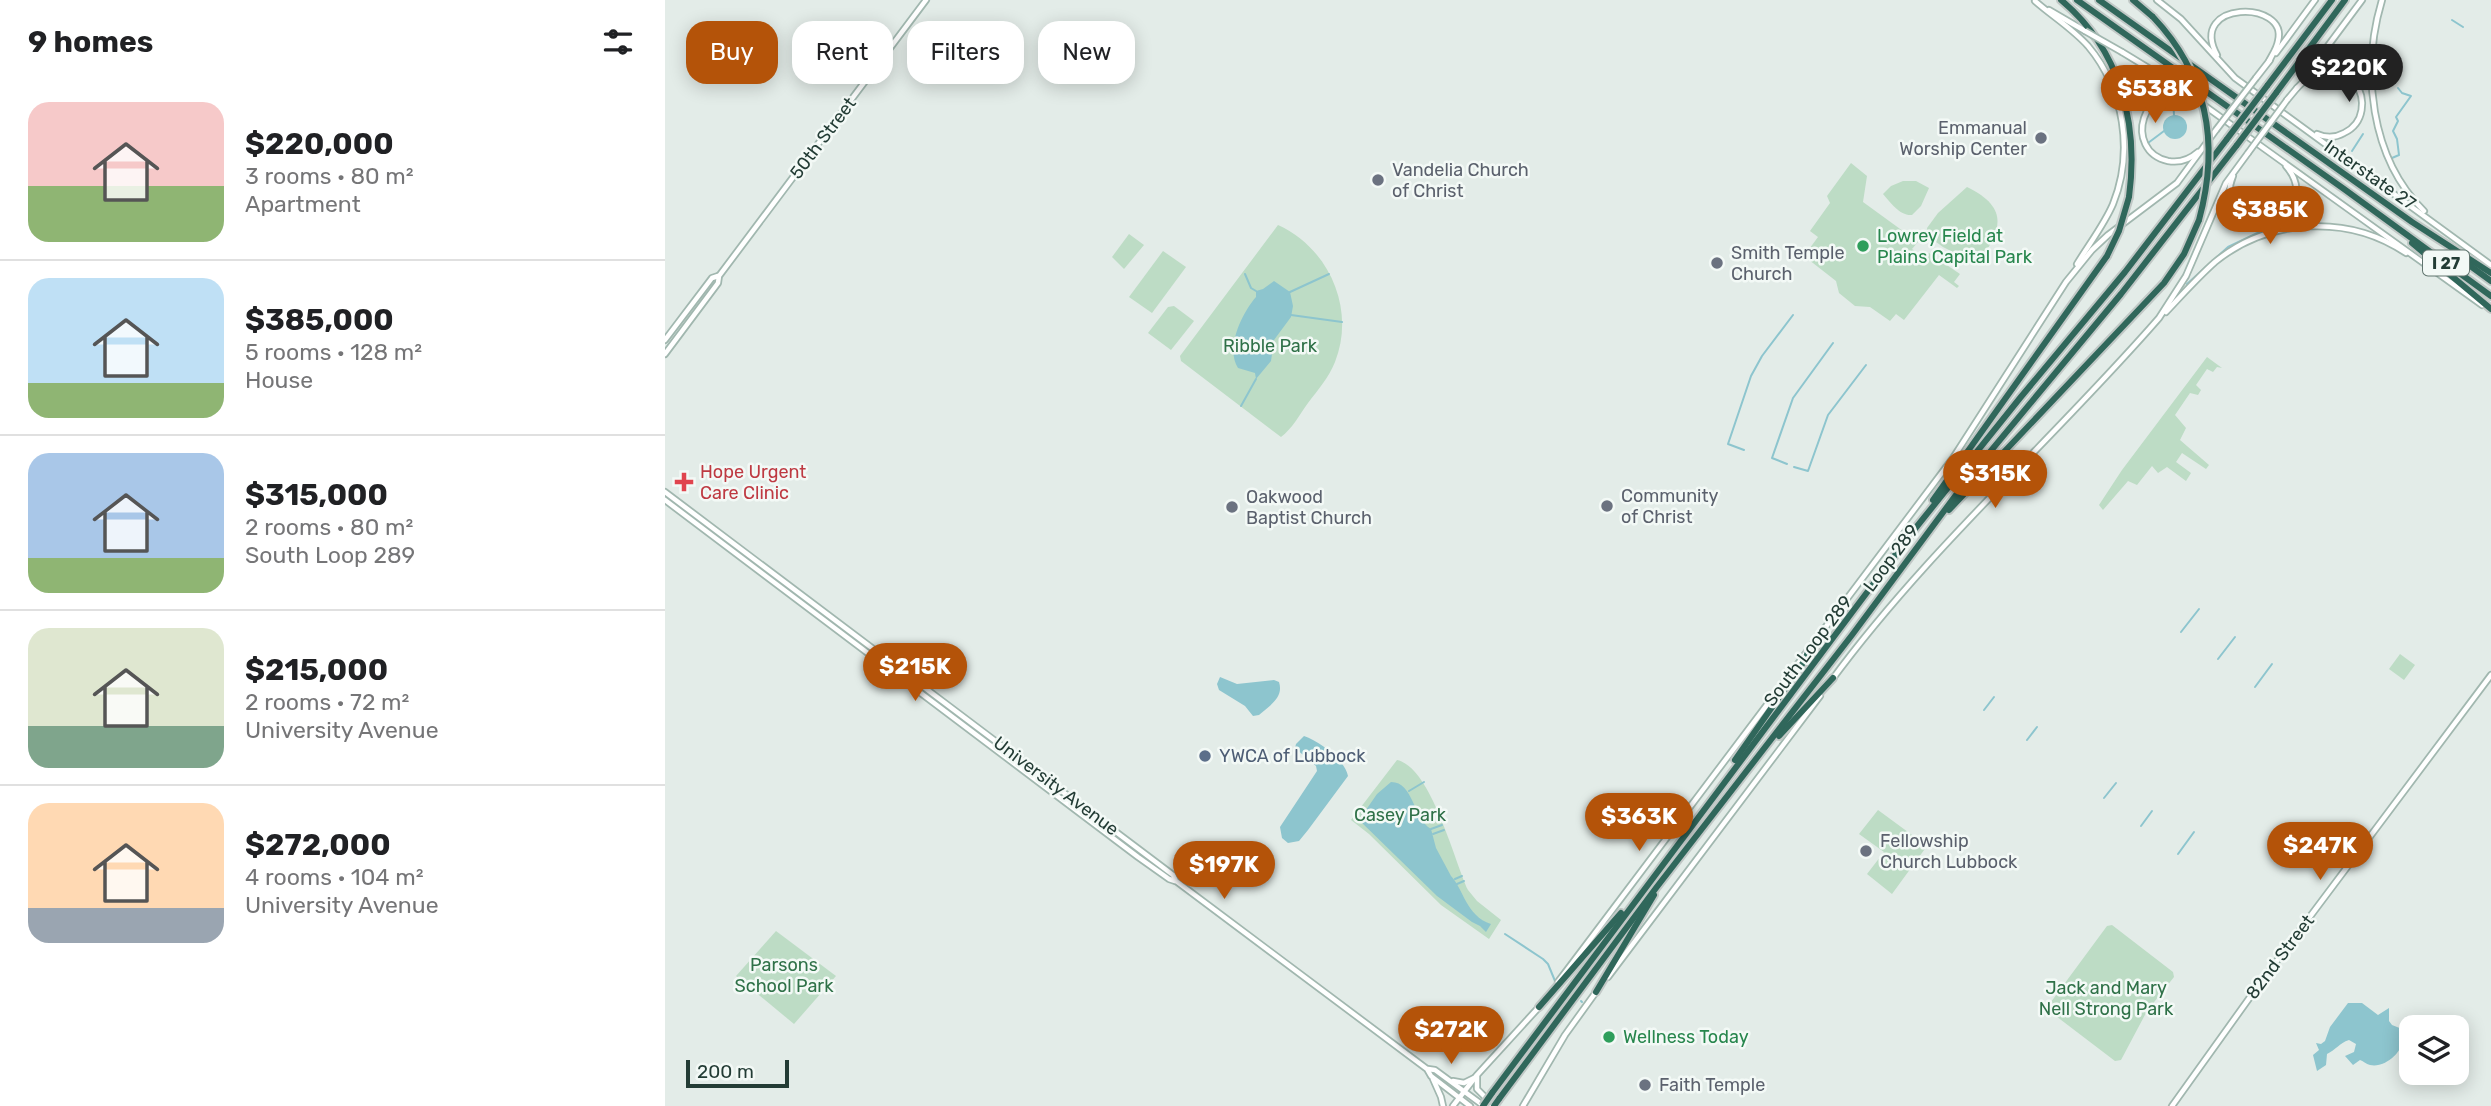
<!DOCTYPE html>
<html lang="en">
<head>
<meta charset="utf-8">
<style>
  body { margin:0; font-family:Rubik,sans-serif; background:#f6f6f6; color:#202124; height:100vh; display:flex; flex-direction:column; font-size:26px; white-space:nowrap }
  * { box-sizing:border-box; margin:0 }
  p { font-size:23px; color:#757577 }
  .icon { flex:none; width:38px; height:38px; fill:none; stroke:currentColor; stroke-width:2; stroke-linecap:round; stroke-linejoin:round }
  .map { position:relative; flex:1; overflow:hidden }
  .side { display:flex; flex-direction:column; background:#fff; width:665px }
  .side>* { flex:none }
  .hud { position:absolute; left:21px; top:21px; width:665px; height:63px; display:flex; gap:14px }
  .tools { position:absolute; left:1734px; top:1015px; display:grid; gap:14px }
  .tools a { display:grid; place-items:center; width:70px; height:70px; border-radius:14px; background:#fff; box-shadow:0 4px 18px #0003; font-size:35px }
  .scale { position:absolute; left:21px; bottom:18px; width:103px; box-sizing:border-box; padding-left:7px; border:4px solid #233c35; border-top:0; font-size:19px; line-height:24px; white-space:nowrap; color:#233c35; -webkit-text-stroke:5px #f3f9f6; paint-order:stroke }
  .price { position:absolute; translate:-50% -60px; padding:0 16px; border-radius:24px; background:#b45309; color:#fff; font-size:23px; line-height:46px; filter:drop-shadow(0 2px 4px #0008) }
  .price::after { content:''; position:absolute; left:50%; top:42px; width:21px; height:16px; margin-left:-10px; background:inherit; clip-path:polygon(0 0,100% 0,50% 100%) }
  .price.selected { background:#222; color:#fff }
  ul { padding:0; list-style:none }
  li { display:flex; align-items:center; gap:21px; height:175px; padding:0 28px }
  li+li { border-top:2px solid #e0e0e0 }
  li span { display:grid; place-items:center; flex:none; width:196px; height:140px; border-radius:21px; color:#555 }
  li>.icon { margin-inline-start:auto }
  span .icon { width:84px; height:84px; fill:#fffc; stroke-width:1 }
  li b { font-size:30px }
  h2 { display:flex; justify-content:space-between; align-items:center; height:84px; padding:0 28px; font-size:30px }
  .tag { padding:0 24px; border-radius:21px; background:#fff; box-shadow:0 4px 18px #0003; font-size:24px; line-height:63px }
  .tag.selected { background:#b45309; color:#fff }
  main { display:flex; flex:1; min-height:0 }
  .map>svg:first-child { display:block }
  .green { fill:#bddcc5 }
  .water { fill:#8dc5ce }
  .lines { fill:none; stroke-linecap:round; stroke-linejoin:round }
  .stream { stroke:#8dc5ce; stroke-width:2 }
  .secondary-casing { stroke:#a1b7af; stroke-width:8 }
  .motorway-casing { stroke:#c1c8c6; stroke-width:10 }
  .secondary { stroke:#fff; stroke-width:4.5 }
  .motorway { stroke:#30675b; stroke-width:6 }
  .secondary-bridge-casing { stroke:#a1b7af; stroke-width:8; stroke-linecap:butt }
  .motorway-bridge-casing { stroke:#c1c8c6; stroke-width:10; stroke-linecap:butt }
  .secondary-bridge { stroke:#fff; stroke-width:4.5 }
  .motorway-bridge { stroke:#30675b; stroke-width:6 }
  .worship-dot { fill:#6b7280; stroke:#f3f9f6; stroke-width:2.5 }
  .leisure-dot { fill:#2e9e5b; stroke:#f3f9f6; stroke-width:2.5 }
  .health-dot { fill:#e0444e; stroke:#f3f9f6; stroke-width:2.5 }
  .service-dot { fill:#5c6f8a; stroke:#f3f9f6; stroke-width:2.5 }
  .labels { text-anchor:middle; stroke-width:5; stroke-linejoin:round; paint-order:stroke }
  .shield { fill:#f3f9f6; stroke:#61756f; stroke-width:2 }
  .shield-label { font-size:16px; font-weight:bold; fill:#233c35 }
  .worship-label { font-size:18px; fill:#5b616d; stroke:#f3f9f6; text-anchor:start }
  .street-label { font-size:18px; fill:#233c35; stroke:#f3f9f6 }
  .leisure-label { font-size:18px; fill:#27864d; stroke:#f3f9f6; text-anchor:start }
  .park-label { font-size:18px; fill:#2f7148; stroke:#f3f9f6 }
  .health-label { font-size:18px; fill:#be3a42; stroke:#f3f9f6; text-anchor:start }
  .service-label { font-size:18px; fill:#4e5e75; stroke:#f3f9f6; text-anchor:start }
</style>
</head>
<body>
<main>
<section class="side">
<h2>9 homes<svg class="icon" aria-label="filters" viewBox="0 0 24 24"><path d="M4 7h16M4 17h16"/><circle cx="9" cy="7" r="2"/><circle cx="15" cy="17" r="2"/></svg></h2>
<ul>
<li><span style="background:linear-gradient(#f6c9c9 60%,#8fb573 0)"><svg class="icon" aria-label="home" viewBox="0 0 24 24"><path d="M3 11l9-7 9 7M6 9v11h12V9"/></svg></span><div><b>$220,000</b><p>3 rooms · 80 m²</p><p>Apartment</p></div></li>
<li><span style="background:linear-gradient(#bfe0f5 75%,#8fb573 0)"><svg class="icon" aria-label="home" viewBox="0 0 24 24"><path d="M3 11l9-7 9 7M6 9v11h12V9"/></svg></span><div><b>$385,000</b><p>5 rooms · 128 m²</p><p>House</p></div></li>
<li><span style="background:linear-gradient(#a9c7e8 75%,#8fb573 0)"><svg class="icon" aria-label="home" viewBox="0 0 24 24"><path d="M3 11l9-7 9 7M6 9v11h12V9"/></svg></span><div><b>$315,000</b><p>2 rooms · 80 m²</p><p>South Loop 289</p></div></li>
<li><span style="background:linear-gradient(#dfe7d0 70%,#7fa58c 0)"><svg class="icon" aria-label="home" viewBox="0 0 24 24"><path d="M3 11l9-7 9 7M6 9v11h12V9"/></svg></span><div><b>$215,000</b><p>2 rooms · 72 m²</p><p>University Avenue</p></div></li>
<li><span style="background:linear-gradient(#ffd9b3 75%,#9aa5b1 0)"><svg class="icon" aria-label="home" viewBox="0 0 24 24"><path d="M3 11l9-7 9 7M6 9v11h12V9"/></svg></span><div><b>$272,000</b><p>4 rooms · 104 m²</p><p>University Avenue</p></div></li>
</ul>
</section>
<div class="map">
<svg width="1826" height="1106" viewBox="0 0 1826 1106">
  <rect width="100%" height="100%" fill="#e3ece8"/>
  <g class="green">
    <path d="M1186,163L1202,176L1198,202L1253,242L1247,249L1259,258L1264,253L1295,274L1289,282L1294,286L1292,288L1274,275L1239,320L1231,314L1225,321L1205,307L1190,306L1174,293L1171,281L1139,256L1153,237L1145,231L1165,203L1162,196Z"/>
    <path d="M1238,181H1251L1264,188L1256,206L1247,215C1235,216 1226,203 1218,194L1226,186Z"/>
    <path d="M1302,187C1345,208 1337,231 1312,264L1278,247L1263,236L1262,228L1273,213Z"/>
    <path d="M613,225C664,248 691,309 670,362C664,377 653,390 643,403C635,414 627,429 616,437L516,361L515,356Z"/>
    <path d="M464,234L479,245L459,269L447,257Z"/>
    <path d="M498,251L521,267L487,313L464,297Z"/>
    <path d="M509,306L529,321L506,350L483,333L503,307Z"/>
    <path d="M1542,357L1557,368L1552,367L1548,372L1542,369L1531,385L1536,390L1533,395L1525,393L1510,415L1521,428L1515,440L1544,465L1541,469L1517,453L1511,462L1526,473L1521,481L1502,467L1493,473L1487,466L1472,485L1463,481L1438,510L1434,505L1457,470Z"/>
    <path d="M1735,654L1750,665L1739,680L1724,669Z"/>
    <path d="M732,760C766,767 789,860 803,890L812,901L836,920L824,939L776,905L704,834L686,820Z"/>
    <path d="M1213,810L1262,846L1227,894L1202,874L1219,852L1194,834Z"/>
    <path d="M1447,925L1508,972L1509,977L1482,1011L1456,1060L1450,1061L1383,1010V1006L1442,926Z"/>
    <path d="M111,931L171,976L129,1024L71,976Z"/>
  </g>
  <g class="water">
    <circle cx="1510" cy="127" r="12"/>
    <path d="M609,281L625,292L628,306L626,317L609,340L606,361L591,379L590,373L573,368C560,348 577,313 591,297V291L598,289Z"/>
    <path d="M555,677L572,684L609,680L614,682C619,698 605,705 594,715L588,716L580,706L554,690L552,684Z"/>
    <path d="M639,736C654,741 680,760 683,776L643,830L634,841L623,843L617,838L615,827L652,771L651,766L630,748L631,744Z"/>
    <path d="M726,782C749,782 748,819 766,829L771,848L786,876C798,888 801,916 826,924L821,932L815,926L807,922L772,896L694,820L712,794Z"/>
    <path d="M1683,1003H1697L1713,1015L1724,1008V1021L1727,1025L1737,1029C1745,1046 1722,1069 1705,1065C1701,1064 1698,1061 1695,1060L1688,1065L1680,1056L1689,1052L1691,1044L1684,1040C1674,1043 1671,1050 1662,1054L1661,1065L1652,1071L1648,1055L1654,1050L1651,1043L1656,1044L1660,1041L1665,1027Z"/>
  </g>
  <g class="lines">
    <g class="stream">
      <path d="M1787,20L1798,27"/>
      <path d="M1508,99L1509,115"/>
      <path d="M1483,143L1499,131"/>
      <path d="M1687,151L1698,134"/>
      <path d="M1727,158L1734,155L1732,139L1728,131L1733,121L1731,117L1746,96L1737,93L1733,88"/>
      <path d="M1584,217L1598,191L1628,189"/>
      <path d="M580,274L586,288L591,291"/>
      <path d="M1522,284L1563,247L1645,208L1653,198"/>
      <path d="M625,292L664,274"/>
      <path d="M626,315L677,322"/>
      <path d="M576,406L591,379"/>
      <path d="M1079,450L1063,444L1086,376L1097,356L1128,315"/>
      <path d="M1122,464L1107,458L1128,398L1168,343"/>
      <path d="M1129,467L1143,471L1163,415L1201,365"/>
      <path d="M1516,632L1534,609"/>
      <path d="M1553,659L1570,637"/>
      <path d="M1590,687L1607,664"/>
      <path d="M1319,710L1329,697"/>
      <path d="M1362,740L1372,727"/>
      <path d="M744,791L759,782"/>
      <path d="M1439,798L1451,783"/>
      <path d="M1476,826L1487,811"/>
      <path d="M766,829L777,825"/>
      <path d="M768,834L779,830"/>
      <path d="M1513,854L1529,832"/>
      <path d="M790,879L797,876"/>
      <path d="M792,884L799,881"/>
      <path d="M840,934L878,959L883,964L890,981"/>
      <path d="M916,1001L917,1002"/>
    </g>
    <defs>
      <g id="secondary">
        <path d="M1492,0L1516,19L1570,78L1826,265"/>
        <path d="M1717,0C1696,70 1705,158 1759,211"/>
        <path d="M1370,1C1387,16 1408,29 1423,46C1459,89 1469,152 1448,204C1439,225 1424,244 1412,264"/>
        <path d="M1384,10L1420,31"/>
        <path d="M1457,52L1508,83L1817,305"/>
        <path d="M1611,53L1650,0"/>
        <path d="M1552,55C1522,0 1624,0 1613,41C1612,48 1607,55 1604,61"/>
        <path d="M1591,78L1605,60"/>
        <path d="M1639,78L1697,0"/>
        <path d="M1632,88C1683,35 1721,113 1679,133C1670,138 1661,138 1652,134"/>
        <path d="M1527,100C1477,77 1457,151 1503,161C1514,163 1524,160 1533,152"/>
        <path d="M1622,100L1632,88"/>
        <path d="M1568,176C1548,225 1623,244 1631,196C1633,184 1628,174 1621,166"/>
        <path d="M1501,312C1517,295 1533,277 1550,262C1604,218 1683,214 1741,253"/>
        <path d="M0,340L47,278L53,276"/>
        <path d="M0,354L53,283L54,276L261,0"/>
        <path d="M0,492L508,875L511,881L762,1069L766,1076L805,1106"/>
        <path d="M0,500L473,857L504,879L510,881"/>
        <path d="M1166,681C1263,549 1387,441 1494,318L1521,276L1561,183L1583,153"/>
        <path d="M943,977L1155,696"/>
        <path d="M893,982L1288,458L1401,282L1427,250L1443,235L1512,183L1551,130"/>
        <path d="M763,1069L770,1070L819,1106"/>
        <path d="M812,1076V1089L824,1101"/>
        <path d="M768,1079L776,1097L778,1106"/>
        <path d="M788,1081L799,1083L809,1078"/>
        <path d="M788,1106L812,1075L875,1006"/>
        <path d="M858,1106L900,1035L931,992"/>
        <path d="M1507,1106L1593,986L1826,675"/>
      </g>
      <g id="motorway">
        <path d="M1396,0C1455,49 1474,123 1464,197"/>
        <path d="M1412,0L1679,189L1826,296"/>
        <path d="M1434,0L1747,222L1826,273"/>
        <path d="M1468,0L1488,17"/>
        <path d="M1602,86L1667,0"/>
        <path d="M1611,93L1680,0"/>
        <path d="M1747,243L1826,309"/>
        <path d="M1793,257L1826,281"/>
        <path d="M1268,500L1442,256"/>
        <path d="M1284,510L1499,283L1519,254L1534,220"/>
        <path d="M1114,736L1168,678"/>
        <path d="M1070,760L1140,660L1144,649"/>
        <path d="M931,992L989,895"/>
        <path d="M874,1007L956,913"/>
        <path d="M827,1093L1245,535L1355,398L1460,272L1562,139"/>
        <path d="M834,1099L991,888L1187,635L1305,476L1456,294L1572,145"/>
      </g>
    </defs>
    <use href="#secondary" class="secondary-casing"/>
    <use href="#motorway" class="motorway-casing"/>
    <use href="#secondary" class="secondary"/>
    <use href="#motorway" class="motorway"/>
    <defs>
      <g id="secondary-bridge">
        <path d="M1420,31L1457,52"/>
        <path d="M1551,130L1591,78"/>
        <path d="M1583,153L1622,100"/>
      </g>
      <g id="motorway-bridge">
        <path d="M1488,17C1543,75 1555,143 1534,220"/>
        <path d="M1562,139L1602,86"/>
        <path d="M1572,145L1611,93"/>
        <path d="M1442,256L1454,231L1464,197"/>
        <path d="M818,1106L827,1093"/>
        <path d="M829,1106L834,1099"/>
      </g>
    </defs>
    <use href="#secondary-bridge" class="secondary-bridge-casing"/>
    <use href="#motorway-bridge" class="motorway-bridge-casing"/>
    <use href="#secondary-bridge" class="secondary-bridge"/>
    <use href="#motorway-bridge" class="motorway-bridge"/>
  </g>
  <g class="worship-dot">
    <circle cx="1376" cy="138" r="7"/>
    <circle cx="713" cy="180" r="7"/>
    <circle cx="1052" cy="263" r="7"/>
    <circle cx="942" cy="506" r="7"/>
    <circle cx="567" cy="507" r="7"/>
    <circle cx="1201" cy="851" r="7"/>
    <circle cx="980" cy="1085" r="7"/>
  </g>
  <g class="leisure-dot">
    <circle cx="1198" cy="246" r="7"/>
    <circle cx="944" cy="1037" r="7"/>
  </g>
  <path class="health-dot" d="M15.5 471.5h7v7h7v7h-7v7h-7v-7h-7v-7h7z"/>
  <circle class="service-dot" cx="540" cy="756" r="7"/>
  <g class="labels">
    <rect class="shield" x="1758" y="250.5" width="46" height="25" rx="5"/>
    <g class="shield-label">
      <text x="1781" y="269">I 27</text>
    </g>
    <g class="worship-label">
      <text x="1362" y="134" text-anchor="end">Emmanual<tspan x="1362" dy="21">Worship Center</tspan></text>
      <text x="727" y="176">Vandelia Church<tspan x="727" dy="21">of Christ</tspan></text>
      <text x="1066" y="259">Smith Temple<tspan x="1066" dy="21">Church</tspan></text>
      <text x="956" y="502">Community<tspan x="956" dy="21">of Christ</tspan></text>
      <text x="581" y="503">Oakwood<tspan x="581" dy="21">Baptist Church</tspan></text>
      <text x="1215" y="847">Fellowship<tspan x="1215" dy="21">Church Lubbock</tspan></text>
      <text x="994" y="1091">Faith Temple</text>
    </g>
    <g class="street-label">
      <text transform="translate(158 138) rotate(-53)" y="6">50th Street</text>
      <text transform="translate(1705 175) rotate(35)" y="6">Interstate 27</text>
      <text transform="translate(1226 558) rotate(-53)" y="6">Loop 289</text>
      <text transform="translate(1143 651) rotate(-53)" y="6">South Loop 289</text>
      <text transform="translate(391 786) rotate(37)" y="6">University Avenue</text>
      <text transform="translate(1615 957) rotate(-53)" y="6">82nd Street</text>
    </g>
    <g class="leisure-label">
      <text x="1212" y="242">Lowrey Field at<tspan x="1212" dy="21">Plains Capital Park</tspan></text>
      <text x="958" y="1043">Wellness Today</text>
    </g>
    <g class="park-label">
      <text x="605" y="352">Ribble Park</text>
      <text x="735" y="821">Casey Park</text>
      <text x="119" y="971">Parsons<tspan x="119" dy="21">School Park</tspan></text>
      <text x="1441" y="994">Jack and Mary<tspan x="1441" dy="21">Nell Strong Park</tspan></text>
    </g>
    <g class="health-label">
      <text x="35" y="478">Hope Urgent<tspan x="35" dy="21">Care Clinic</tspan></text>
    </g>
    <g class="service-label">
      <text x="554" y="762">YWCA of Lubbock</text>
    </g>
  </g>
</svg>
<div class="tools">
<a><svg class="icon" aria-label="layers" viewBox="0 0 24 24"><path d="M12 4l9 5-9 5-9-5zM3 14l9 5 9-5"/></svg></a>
</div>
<div class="scale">200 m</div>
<b class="price selected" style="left:1684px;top:104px">$220K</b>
<b class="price" style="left:1490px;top:125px">$538K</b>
<b class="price" style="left:1605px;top:246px">$385K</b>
<b class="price" style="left:1330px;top:510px">$315K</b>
<b class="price" style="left:250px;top:703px">$215K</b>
<b class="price" style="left:974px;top:853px">$363K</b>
<b class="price" style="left:1655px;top:882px">$247K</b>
<b class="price" style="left:559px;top:901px">$197K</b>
<b class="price" style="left:786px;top:1066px">$272K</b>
<div class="hud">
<a class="tag selected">Buy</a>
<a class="tag">Rent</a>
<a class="tag">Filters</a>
<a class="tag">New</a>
</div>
</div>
</main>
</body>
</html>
